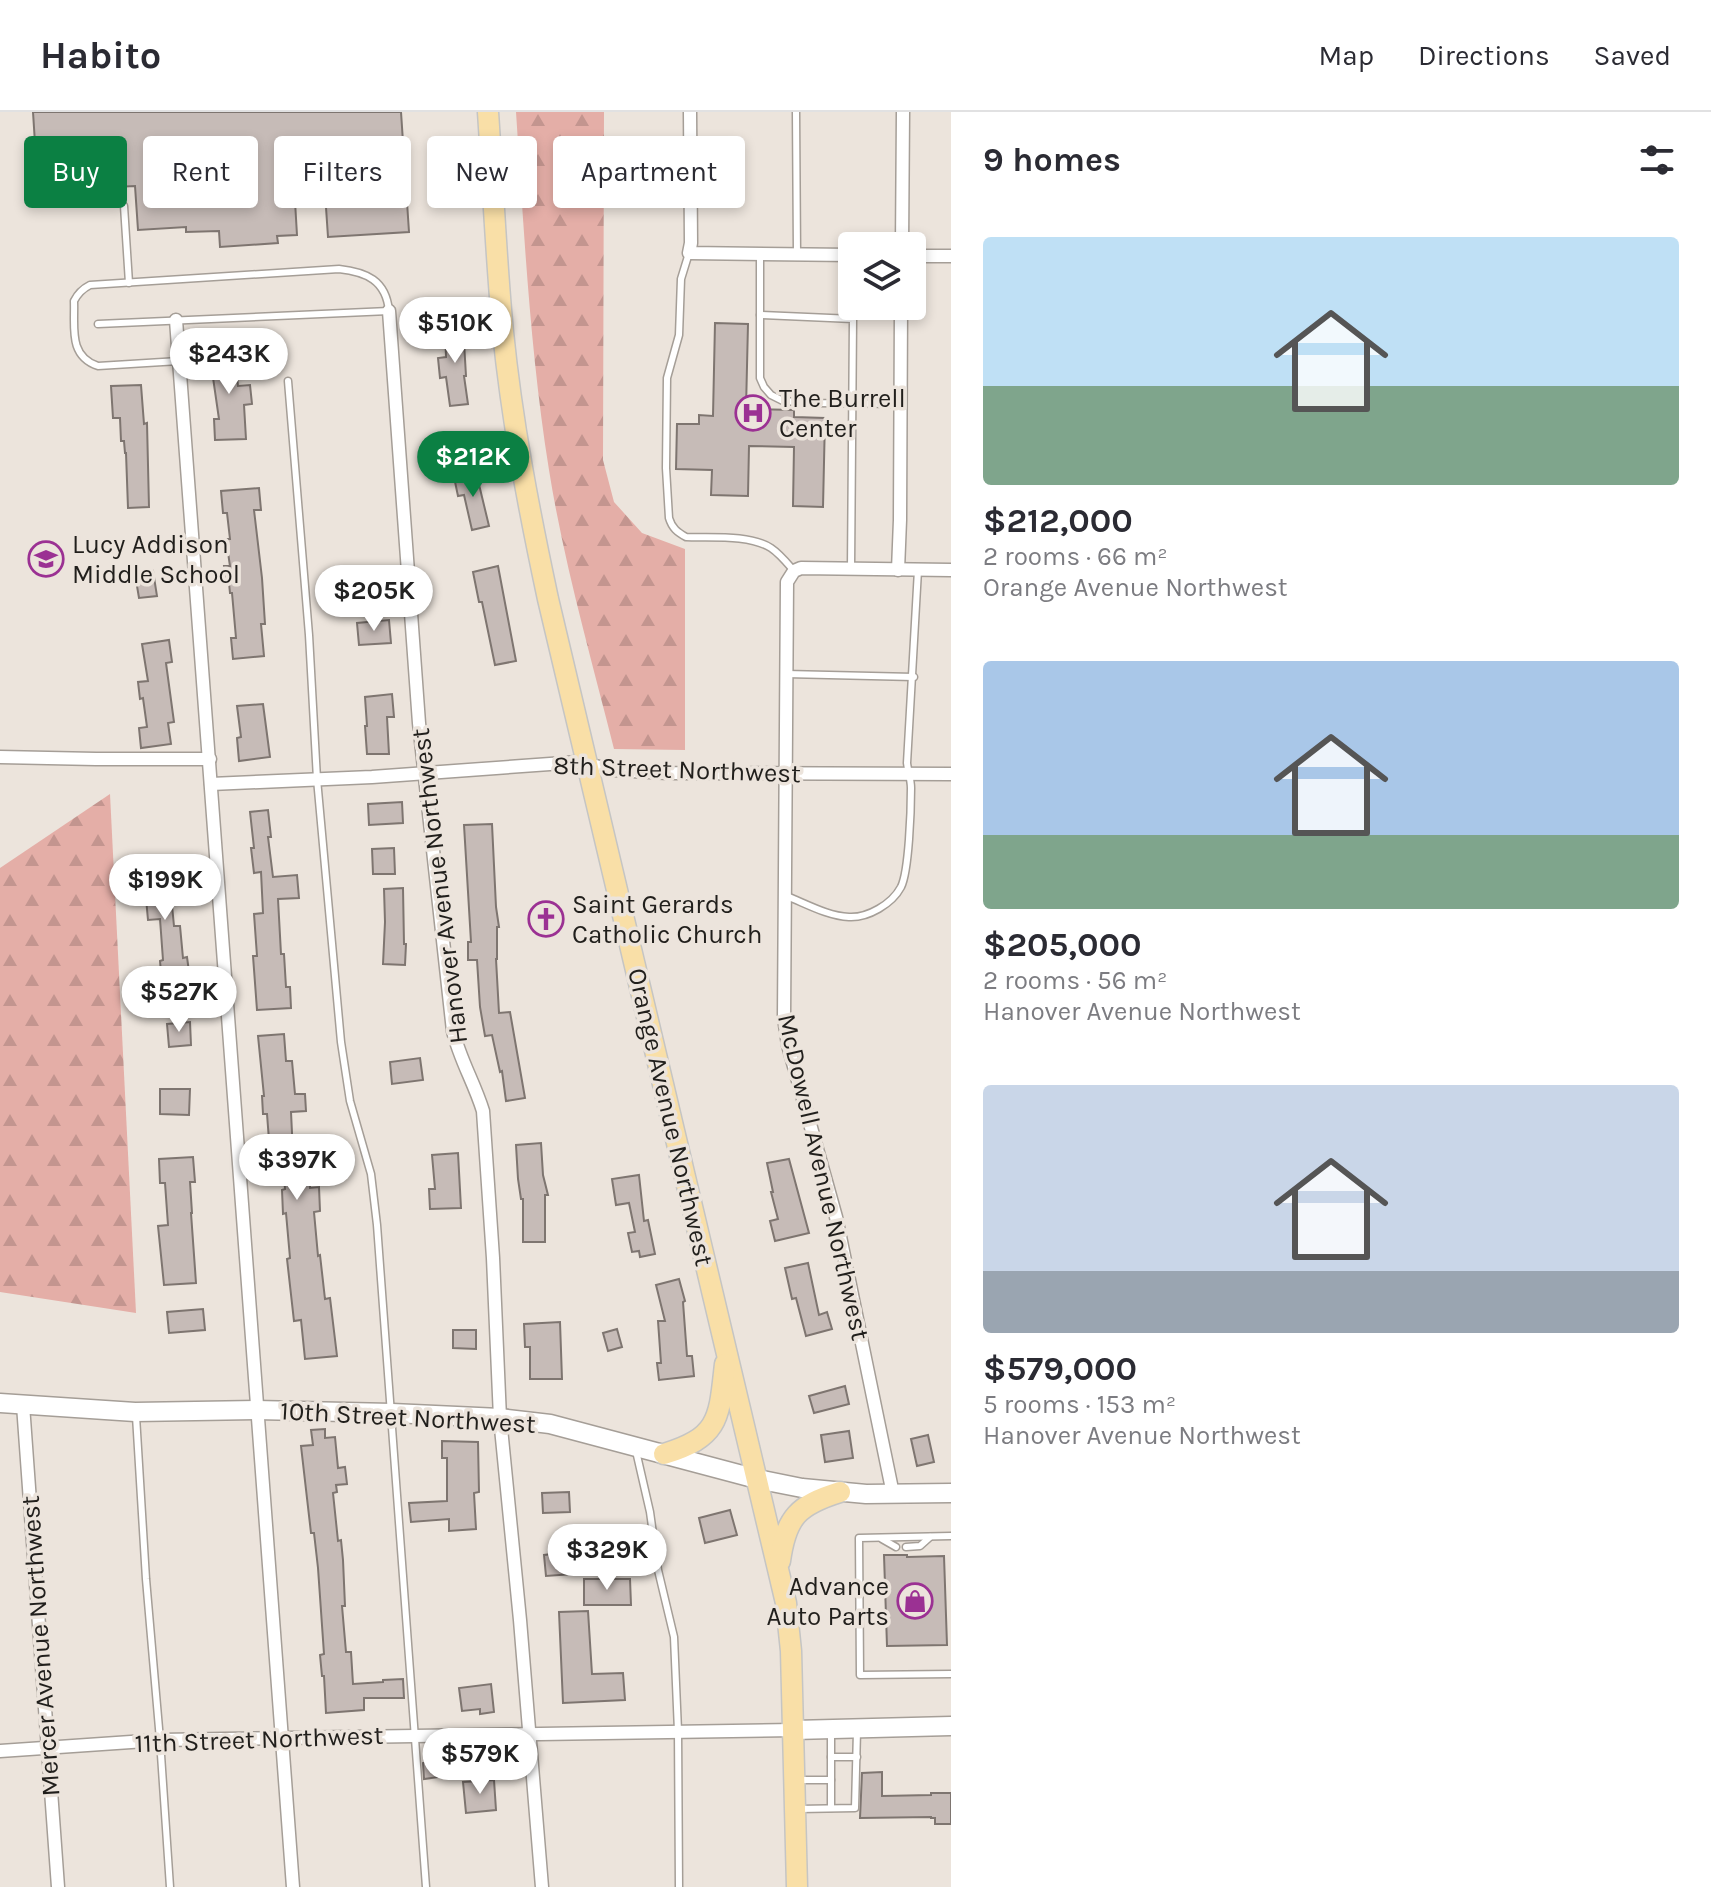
<!DOCTYPE html>
<html lang="en">
<head>
<meta charset="utf-8">
<style>
  body { margin:0; font-family:Karla,sans-serif; background:#f7f7f7; color:#2b2b33; height:100vh; display:flex; flex-direction:column; font-size:30px; white-space:nowrap }
  * { box-sizing:border-box; margin:0 }
  p { font-size:26px; color:#7c7c81 }
  .icon { flex:none; width:44px; height:44px; fill:none; stroke:currentColor; stroke-width:2; stroke-linecap:round; stroke-linejoin:round }
  .map { position:relative; flex:1; overflow:hidden }
  .side { display:flex; flex-direction:column; background:#fff; width:760px }
  .side>* { flex:none }
  .banner { position:absolute; left:24px; top:24px; width:760px; height:72px; display:flex; gap:16px }
  .controls { position:absolute; left:838px; top:120px; display:grid; gap:16px }
  .controls a { display:grid; place-items:center; width:88px; height:88px; border-radius:8px; background:#fff; box-shadow:0 4px 12px #0003; font-size:40px }
  .price { position:absolute; translate:-50% -68px; padding:0 18px; border-radius:28px; background:#fff; color:#222; font-size:26px; line-height:52px; filter:drop-shadow(0 2px 4px #0008) }
  .price::after { content:''; position:absolute; left:50%; top:48px; width:24px; height:18px; margin-left:-12px; background:inherit; clip-path:polygon(0 0,100% 0,50% 100%) }
  .price.active { background:#0b8043; color:#fff }
  ul { padding:0; list-style:none }
  li { display:grid; align-content:center; gap:16px; height:424px; padding:0 32px }
  li span { display:grid; place-items:center; height:248px; border-radius:8px; color:#555 }
  li>.icon { margin-inline-start:auto }
  span .icon { width:144px; height:144px; fill:#fffc; stroke-width:1 }
  li b { font-size:34px }
  h2 { display:flex; justify-content:space-between; align-items:center; height:96px; padding:0 32px; font-size:34px }
  .tag { padding:0 28px; border-radius:8px; background:#fff; box-shadow:0 4px 12px #0003; font-size:28px; line-height:72px }
  .tag.active { background:#0b8043; color:#fff }
  header { display:flex; align-items:center; gap:48px; box-sizing:border-box; height:112px; padding:0 40px; background:#fff; border-bottom:2px solid #e1e1e2 }
  header strong { font-size:38px }
  nav { display:flex; gap:44px; margin-inline-start:auto; font-size:28px }
  main { display:flex; flex:1; min-height:0 }
  .map>svg:first-child { display:block }
  .forest { fill:url(#forest-firs) }
  .building { fill:#c6bbb7; stroke:#7e7570; stroke-width:2 }
  .lines { fill:none; stroke-linecap:round; stroke-linejoin:round }
  .lane-casing { stroke:#a59e97; stroke-width:9 }
  .street-casing { stroke:#a59e97; stroke-width:15 }
  .secondary-casing { stroke:#a59e97; stroke-width:21 }
  .primary-casing { stroke:#c5c5c4; stroke-width:23 }
  .lane { stroke:#fff; stroke-width:6 }
  .street { stroke:#fff; stroke-width:12 }
  .secondary { stroke:#fff; stroke-width:18 }
  .primary { stroke:#f9dfa7; stroke-width:20 }
  .labels { text-anchor:middle; stroke-width:7; stroke-linejoin:round; paint-order:stroke }
  .poi-label { font-size:26px; fill:#211f1c; stroke:#ece4dc; text-anchor:start }
  .street-label { font-size:26px; fill:#211f1c; stroke:#ece4dc }
</style>
</head>
<body>
<header>
<strong>Habito</strong>
<nav><a>Map</a><a>Directions</a><a>Saved</a></nav>
</header>
<main>
<div class="map">
<svg width="951" height="1775" viewBox="0 0 951 1775">
  <defs>
    <pattern id="forest-firs" width="22" height="20" patternUnits="userSpaceOnUse" patternTransform="scale(2)"><rect width="22" height="20" fill="#e4aea7"/><path d="M5 1l3.5 6h-7zM16 11l3.5 6h-7z" fill="#c3958f"/></pattern>
  </defs>
  <rect width="100%" height="100%" fill="#ece4dc"/>
  <g class="forest">
    <path d="M516,0H604L603,348L614,390L642,421L685,437V638L614,637C591,545 564,452 549,358C530,239 524,120 516,0Z"/>
    <path d="M110,682L136,1201L0,1180V756Z"/>
  </g>
  <g class="building">
    <path d="M33,0H401L409,120L328,125L322,36L292,38L297,123L277,124L278,131L220,135L219,119L186,120V115L138,118L135,74L115,75L112,34L74,37L76,75L38,78Z"/>
    <path d="M715,211L748,212L746,297L794,298V305L825,306L823,395L793,394L794,335L749,334L748,384L711,383L712,358L676,357L677,312H699V303L713,304Z"/>
    <path d="M463,213L466,264H464L468,292L450,294L446,265L440,266L438,246L446,245L445,214Z"/>
    <path d="M234,236L238,274L250,273L252,292L244,293L246,327L215,328L214,307H219L209,238Z"/>
    <path d="M141,273L144,312L147,311L149,395L128,396L126,341H125L124,329H121L120,306H113L111,274Z"/>
    <path d="M476,360L489,414L472,418L464,383L458,384L454,365Z"/>
    <path d="M259,376L261,398H254L262,466L265,512H261L264,544L233,547L231,526H236L232,481H230L229,471H225L224,454H230L226,427H230L227,401H223L221,379Z"/>
    <path d="M498,454L516,549L495,553L482,490H479L473,460Z"/>
    <path d="M153,459L157,484L139,486L135,462Z"/>
    <path d="M389,508L391,531L359,533L357,511Z"/>
    <path d="M169,528L172,550L166,551L174,610L168,611L171,632L141,636L139,616L147,615L143,586L140,587L138,570L148,569L142,532Z"/>
    <path d="M392,582L394,605H387L389,642H367L365,614H367L365,585Z"/>
    <path d="M263,592L270,645L239,649L237,626L241,625L237,594Z"/>
    <path d="M402,690L403,711L369,713L368,692Z"/>
    <path d="M268,698L271,725H268L273,765L297,763L299,786L278,787L281,842H284L286,875H290L291,896L257,898L253,844H257L254,802L263,801L261,760L254,761L251,736H254L250,700Z"/>
    <path d="M492,712L496,795L499,815H497V847H496L499,901L510,900L525,986L506,989L502,959L500,960L492,923L485,924L480,895L477,848H468V830H471L464,713Z"/>
    <path d="M394,736L395,762H373L372,737Z"/>
    <path d="M168,752L174,814H180L183,846L187,845L190,867L162,871L160,849L163,848L160,807L148,808L146,786H139L138,774L145,773L144,755Z"/>
    <path d="M403,776L404,832H406L405,853L383,852L385,810L384,777Z"/>
    <path d="M190,910L191,933L169,935L167,912Z"/>
    <path d="M284,922L286,949H292L295,982H305L306,999L291,1000L293,1042L308,1040L310,1076L319,1075L320,1099L314,1100L318,1144L320,1143L325,1187L330,1186L337,1244L305,1247L301,1208L294,1209L287,1147L290,1146L286,1101L283,1102L282,1078L285,1077L281,1028H269L267,1002H263L262,984H264L258,924Z"/>
    <path d="M420,946L423,968L392,972L390,950Z"/>
    <path d="M160,977H190L189,1003L160,1002Z"/>
    <path d="M541,1031L543,1063L548,1083H545V1130H523V1087H521L518,1067L516,1033Z"/>
    <path d="M458,1041L461,1096L430,1097L429,1077H435L432,1043Z"/>
    <path d="M193,1045L195,1070H190L192,1101H191L196,1171L164,1173L158,1114L168,1113L165,1071H160L159,1047Z"/>
    <path d="M789,1047L809,1121L775,1129L770,1109L778,1107L771,1080H773L767,1051Z"/>
    <path d="M639,1063L644,1109L648,1108L655,1142L640,1145L639,1139L632,1140L628,1121L635,1120L629,1091L616,1093L612,1067Z"/>
    <path d="M808,1151L819,1203L827,1200L832,1217L806,1224L796,1186L792,1187L785,1156Z"/>
    <path d="M679,1167L685,1189L683,1190L687,1244H692L694,1264L659,1268L657,1251H661L658,1209H665L656,1173Z"/>
    <path d="M203,1197L205,1218L169,1221L167,1200Z"/>
    <path d="M560,1210L562,1267H530V1235H525L524,1212Z"/>
    <path d="M617,1217L622,1235L608,1239L603,1221Z"/>
    <path d="M453,1218H476V1237L453,1236Z"/>
    <path d="M845,1274L849,1292L814,1301L809,1284Z"/>
    <path d="M325,1317V1326L335,1325L338,1356L345,1355L347,1372L336,1373L337,1380L333,1381L338,1429L341,1428L343,1448L345,1494H342L346,1540H351L353,1572L383,1570V1568L403,1567L404,1586H364V1598L326,1601L324,1564H322L320,1543L324,1542L318,1456L314,1421H311L301,1334L313,1333L311,1318Z"/>
    <path d="M849,1319L853,1346L825,1350L821,1323Z"/>
    <path d="M928,1323L934,1350L917,1354L911,1327Z"/>
    <path d="M442,1329L478,1330L479,1380L474,1381L476,1417L449,1419V1407L411,1410L409,1391L447,1389V1346H442Z"/>
    <path d="M569,1380L570,1400L543,1401L542,1381Z"/>
    <path d="M730,1398L737,1423L705,1431L699,1406Z"/>
    <path d="M571,1440L573,1462L546,1464L544,1443Z"/>
    <path d="M884,1443H907V1445L944,1444L947,1533L887,1534Z"/>
    <path d="M584,1467H630L631,1493H584Z"/>
    <path d="M588,1499L592,1562L623,1561L625,1588L563,1591L559,1500Z"/>
    <path d="M491,1572L494,1600L480,1602V1597L462,1599L459,1576Z"/>
    <path d="M437,1649L439,1665L424,1667L423,1651Z"/>
    <path d="M882,1660V1684L931,1683V1681H951V1712H935V1706H931V1705L860,1706L862,1661Z"/>
    <path d="M494,1668L496,1698L466,1701L463,1670Z"/>
  </g>
  <g class="lines">
    <defs>
      <g id="lane">
        <path d="M796,0L797,142"/>
        <path d="M124,94L129,171"/>
        <path d="M689,141L681,167L679,223L667,266L666,356L669,406C672,416 677,420 686,425C710,426 749,422 771,436C780,442 787,451 794,459"/>
        <path d="M760,142V266L764,275L771,283L783,289L816,291L901,292"/>
        <path d="M760,203L853,207L851,457"/>
        <path d="M98,212L389,199C386,168 366,160 339,157L90,173C82,177 78,181 74,189C75,215 68,244 98,254L179,249"/>
        <path d="M288,269L309,523L317,667L341,930L350,989L371,1062L377,1113L426,1775"/>
        <path d="M786,562L914,565"/>
        <path d="M784,783C805,791 827,804 849,805C868,806 892,792 901,775C909,759 911,697 911,676C911,668 908,659 907,651L918,458"/>
        <path d="M136,1304L146,1467L160,1628L170,1775"/>
        <path d="M636,1339L650,1400L658,1458L674,1525L678,1619L679,1775"/>
        <path d="M951,1424L859,1426L860,1563L951,1562"/>
        <path d="M882,1427L896,1435"/>
        <path d="M906,1435L920,1434L930,1425"/>
        <path d="M787,1477L859,1475"/>
        <path d="M831,1645H857"/>
        <path d="M799,1668H831"/>
        <path d="M831,1696V1620"/>
        <path d="M799,1697L855,1696L857,1619"/>
      </g>
      <g id="street">
        <path d="M690,0L691,131L689,141L852,143"/>
        <path d="M902,134L903,0"/>
        <path d="M912,144H951"/>
        <path d="M389,199L419,611L453,919C460,948 474,970 483,999L493,1146L500,1306L520,1508L542,1775"/>
        <path d="M176,208C214,731 255,1253 293,1775"/>
        <path d="M898,458L900,408L901,194"/>
        <path d="M0,645L96,647H210"/>
        <path d="M211,672L372,665L578,650L613,658L668,661L951,662"/>
        <path d="M23,1293L58,1775"/>
        <path d="M893,1382L836,1105L788,933L784,906L787,470L794,459L801,456L951,458"/>
        <path d="M0,1639L160,1628L794,1618"/>
      </g>
      <g id="secondary">
        <path d="M0,1291L135,1300L256,1298L392,1301L500,1306L550,1312L757,1367L802,1376L866,1382L951,1381"/>
        <path d="M794,1618L951,1614"/>
      </g>
      <g id="primary">
        <path d="M488,0C493,73 496,147 503,220C512,310 529,398 548,487L786,1491L791,1539L797,1775"/>
        <path d="M664,1342C720,1325 719,1306 725,1252"/>
        <path d="M780,1449C786,1405 798,1393 840,1380"/>
      </g>
    </defs>
    <use href="#lane" class="lane-casing"/>
    <use href="#street" class="street-casing"/>
    <use href="#secondary" class="secondary-casing"/>
    <use href="#primary" class="primary-casing"/>
    <use href="#lane" class="lane"/>
    <use href="#street" class="street"/>
    <use href="#secondary" class="secondary"/>
    <use href="#primary" class="primary"/>
  </g>
  <defs>
    <symbol id="hospital-ring" viewBox="-11 -11 22 22"><circle r="9.5" fill="#ece4dc" stroke="#9b3193" stroke-width="1.5"/><path d="M-5-5h3v3.5h4V-5h3V5h-3V1.5h-4V5h-3Z" fill="#9b3193"/></symbol>
    <symbol id="school-ring" viewBox="-11 -11 22 22"><circle r="9.5" fill="#ece4dc" stroke="#9b3193" stroke-width="1.5"/><path d="M0-5L7-2L0 1L-7-2ZM-4 1L0 2.5L4 1V4Q0 6-4 4Z" fill="#9b3193"/></symbol>
    <symbol id="church-ring" viewBox="-11 -11 22 22"><circle r="9.5" fill="#ece4dc" stroke="#9b3193" stroke-width="1.5"/><path d="M-1.2-6h2.4v3.5h3.3v2.4h-3.3V6h-2.4V-.1h-3.3v-2.4h3.3Z" fill="#9b3193"/></symbol>
    <symbol id="shop-ring" viewBox="-11 -11 22 22"><circle r="9.5" fill="#ece4dc" stroke="#9b3193" stroke-width="1.5"/><path d="M-5-2.5h2.3a2.7 3.5 0 0 1 5.4 0H5L5.5 6h-11ZM-1.5-2.5h3a1.5 2.3 0 0 0-3 0Z" fill="#9b3193"/></symbol>
  </defs>
  <g fill-rule="evenodd">
    <use href="#hospital-ring" x="733" y="281" width="40" height="40"/>
    <use href="#school-ring" x="26" y="427" width="40" height="40"/>
    <use href="#church-ring" x="526" y="787" width="40" height="40"/>
    <use href="#shop-ring" x="895" y="1469" width="40" height="40"/>
  </g>
  <g class="labels">
    <g class="poi-label">
      <text x="779" y="295">The Burrell<tspan x="779" dy="30">Center</tspan></text>
      <text x="72" y="441">Lucy Addison<tspan x="72" dy="30">Middle School</tspan></text>
      <text x="572" y="801">Saint Gerards<tspan x="572" dy="30">Catholic Church</tspan></text>
      <text x="889" y="1483" text-anchor="end">Advance<tspan x="889" dy="30">Auto Parts</tspan></text>
    </g>
    <g class="street-label">
      <text transform="translate(677 657) rotate(2)" y="9">8th Street Northwest</text>
      <text transform="translate(439 774) rotate(-97)" y="9">Hanover Avenue Northwest</text>
      <text transform="translate(671 1005) rotate(77)" y="9">Orange Avenue Northwest</text>
      <text transform="translate(824 1065) rotate(77)" y="9">McDowell Avenue Northwest</text>
      <text transform="translate(408 1305) rotate(3)" y="9">10th Street Northwest</text>
      <text transform="translate(40 1534) rotate(-94)" y="9">Mercer Avenue Northwest</text>
      <text transform="translate(259 1627) rotate(-2)" y="9">11th Street Northwest</text>
    </g>
  </g>
</svg>
<div class="controls">
<a><svg class="icon" aria-label="layers" viewBox="0 0 24 24"><path d="M12 4l9 5-9 5-9-5zM3 14l9 5 9-5"/></svg></a>
</div>
<b class="price" style="left:455px;top:253px">$510K</b>
<b class="price" style="left:229px;top:284px">$243K</b>
<b class="price active" style="left:473px;top:387px">$212K</b>
<b class="price" style="left:374px;top:521px">$205K</b>
<b class="price" style="left:165px;top:810px">$199K</b>
<b class="price" style="left:179px;top:922px">$527K</b>
<b class="price" style="left:297px;top:1090px">$397K</b>
<b class="price" style="left:607px;top:1480px">$329K</b>
<b class="price" style="left:480px;top:1684px">$579K</b>
<div class="banner">
<a class="tag active">Buy</a>
<a class="tag">Rent</a>
<a class="tag">Filters</a>
<a class="tag">New</a>
<a class="tag">Apartment</a>
</div>
</div>
<section class="side">
<h2>9 homes<svg class="icon" aria-label="filters" viewBox="0 0 24 24"><path d="M4 7h16M4 17h16"/><circle cx="9" cy="7" r="2"/><circle cx="15" cy="17" r="2"/></svg></h2>
<ul>
<li><span style="background:linear-gradient(#bfe0f5 60%,#7fa58c 0)"><svg class="icon" aria-label="home" viewBox="0 0 24 24"><path d="M3 11l9-7 9 7M6 9v11h12V9"/></svg></span><div><b>$212,000</b><p>2 rooms · 66 m²</p><p>Orange Avenue Northwest</p></div></li>
<li><span style="background:linear-gradient(#a9c7e8 70%,#7fa58c 0)"><svg class="icon" aria-label="home" viewBox="0 0 24 24"><path d="M3 11l9-7 9 7M6 9v11h12V9"/></svg></span><div><b>$205,000</b><p>2 rooms · 56 m²</p><p>Hanover Avenue Northwest</p></div></li>
<li><span style="background:linear-gradient(#c9d6e8 75%,#9aa5b1 0)"><svg class="icon" aria-label="home" viewBox="0 0 24 24"><path d="M3 11l9-7 9 7M6 9v11h12V9"/></svg></span><div><b>$579,000</b><p>5 rooms · 153 m²</p><p>Hanover Avenue Northwest</p></div></li>
</ul>
</section>
</main>
</body>
</html>
